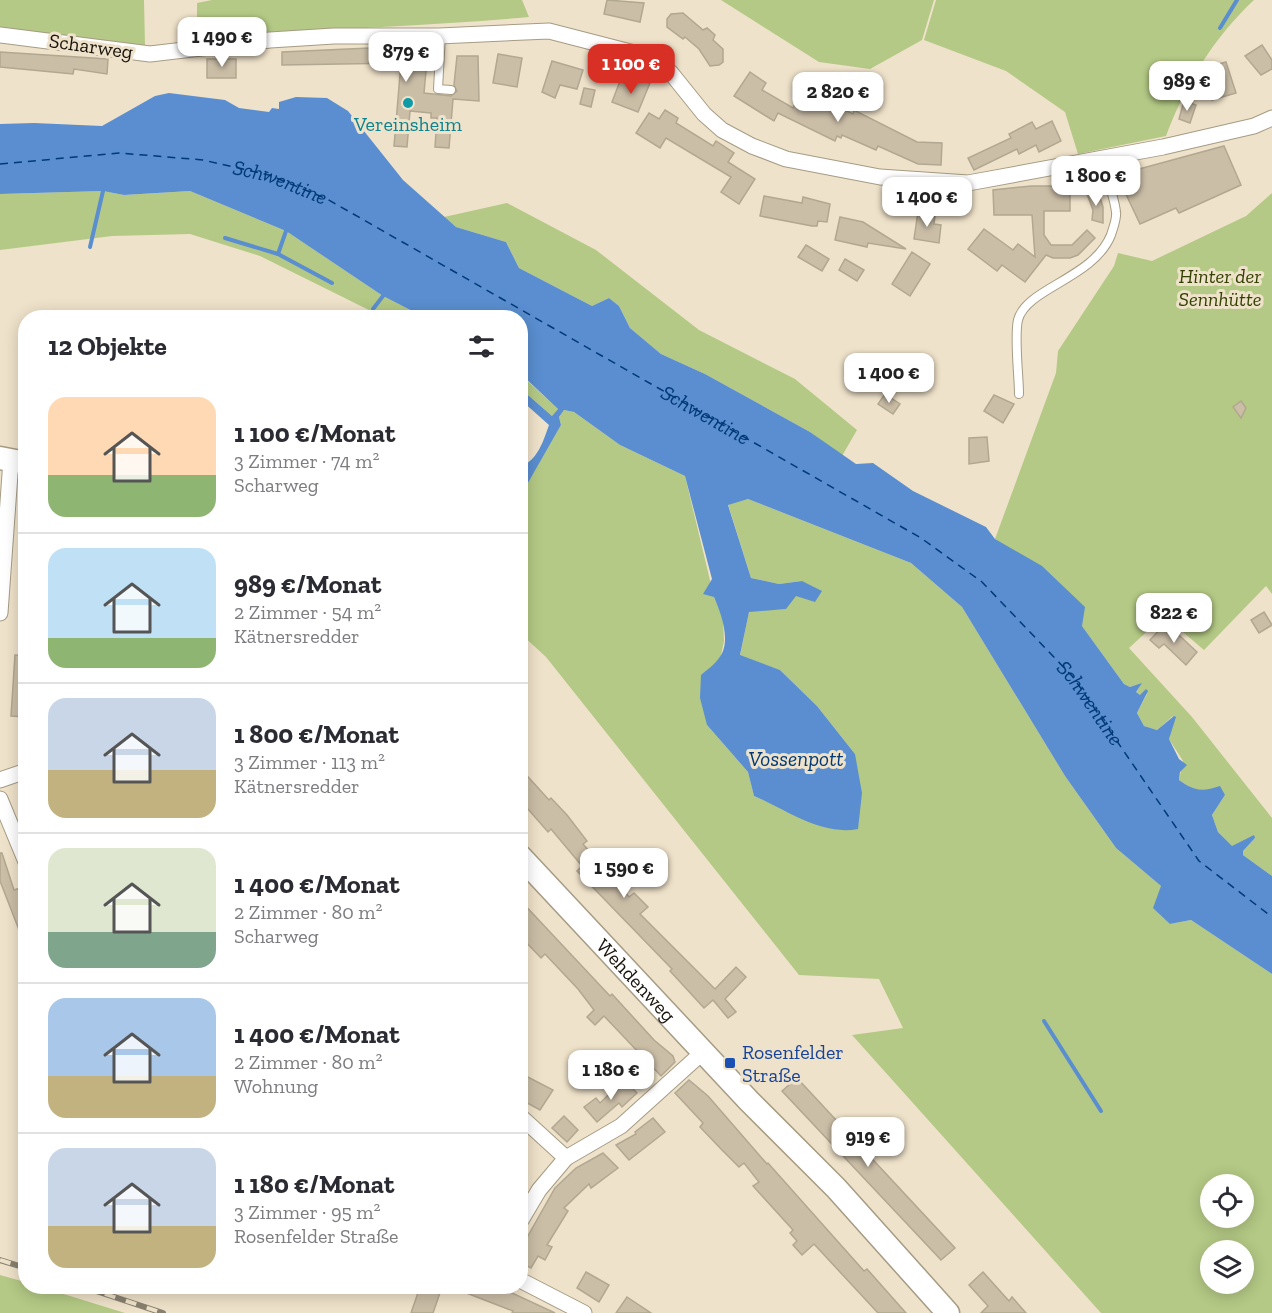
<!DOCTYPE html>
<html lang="de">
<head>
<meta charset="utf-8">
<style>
  body { margin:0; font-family:"Zilla Slab",serif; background:#f2f2f3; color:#2b2b33; height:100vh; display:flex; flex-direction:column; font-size:22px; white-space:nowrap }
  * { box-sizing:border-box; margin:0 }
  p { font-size:20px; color:#7c7c81 }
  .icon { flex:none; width:33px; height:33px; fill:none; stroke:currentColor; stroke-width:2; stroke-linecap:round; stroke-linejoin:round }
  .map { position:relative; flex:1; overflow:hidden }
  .side { position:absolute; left:18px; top:310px; width:510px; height:984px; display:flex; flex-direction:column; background:#fff; border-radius:24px; box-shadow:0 3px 15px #0003 }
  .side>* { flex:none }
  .fabs { position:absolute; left:1200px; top:1174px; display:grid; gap:12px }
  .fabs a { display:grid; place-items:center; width:54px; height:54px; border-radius:50%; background:#fff; box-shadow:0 3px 15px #0003; font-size:30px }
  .price { position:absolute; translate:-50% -51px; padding:0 14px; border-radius:12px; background:#fff; color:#222; font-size:20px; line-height:39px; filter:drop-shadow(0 2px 3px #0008) }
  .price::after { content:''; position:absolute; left:50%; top:36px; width:18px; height:14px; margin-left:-9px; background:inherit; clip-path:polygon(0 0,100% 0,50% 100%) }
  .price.on { background:#d93025; color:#fff }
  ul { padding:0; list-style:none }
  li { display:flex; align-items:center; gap:18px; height:150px; padding:0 30px }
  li+li { border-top:2px solid #e1e1e2 }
  li span { display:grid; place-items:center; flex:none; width:168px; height:120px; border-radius:18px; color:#555 }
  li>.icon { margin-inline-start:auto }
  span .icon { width:72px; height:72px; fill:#fffc; stroke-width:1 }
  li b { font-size:26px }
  h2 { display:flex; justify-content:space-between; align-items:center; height:72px; padding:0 30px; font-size:26px }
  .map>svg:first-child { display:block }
  .green { fill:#b4c985; fill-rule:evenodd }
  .water { fill:#5a8ed0 }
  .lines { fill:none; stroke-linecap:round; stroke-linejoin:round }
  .stream { stroke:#5a8ed0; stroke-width:4 }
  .ferry { stroke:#013a76; stroke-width:1.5; stroke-dasharray:8 6; stroke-linecap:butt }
  .building { fill:#cbbea7; stroke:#b2a790; stroke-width:1.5 }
  .service-casing { stroke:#a69b84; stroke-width:10 }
  .minor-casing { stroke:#a69b84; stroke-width:17 }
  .secondary-casing { stroke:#a69b84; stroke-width:25 }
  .service { stroke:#fff; stroke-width:8 }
  .minor { stroke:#fff; stroke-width:15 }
  .secondary { stroke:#fff; stroke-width:22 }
  .rail-casing { stroke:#89806f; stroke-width:6 }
  .rail { stroke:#efe2ca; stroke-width:4; stroke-dasharray:11; stroke-linecap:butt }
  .culture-dot { fill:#0f9aa8; stroke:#efe2ca; stroke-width:2 }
  .transit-dot { fill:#1a4fb4; stroke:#efe2ca; stroke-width:2 }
  .labels { text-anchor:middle; stroke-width:6; stroke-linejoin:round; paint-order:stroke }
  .street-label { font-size:20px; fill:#18130b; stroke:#efe2ca }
  .culture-label { font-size:20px; fill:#0d838f; stroke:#efe2ca }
  .park-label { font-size:20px; font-style:italic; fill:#324000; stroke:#efe2ca }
  .transit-label { font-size:20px; fill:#164399; stroke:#efe2ca; text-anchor:start }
  .water-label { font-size:21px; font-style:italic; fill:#013a76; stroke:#efe2ca }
</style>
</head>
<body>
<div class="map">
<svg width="1272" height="1313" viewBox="0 0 1272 1313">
  <rect width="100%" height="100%" fill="#efe2ca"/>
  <g class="green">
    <path d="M0,0H144L145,46L0,28Z"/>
    <path d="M212,0H522L529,17C418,27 307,28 197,43V3Z"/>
    <path d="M721,0H934L922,40L870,69L819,62Z"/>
    <path d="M936,0H1254C1214,37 1185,85 1166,136L1078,154L1065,112L1006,71L924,40Z"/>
    <path d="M103,191L124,195L190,191L286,231L383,296L426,318H385L260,256L190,234L112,236L0,250V194Z"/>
    <path d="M1272,193V594L1266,586L1204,650L1164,616L1129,648L1192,717L1272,818V876L1243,855V851L1255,838L1232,847L1218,832L1212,815L1225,795L1191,788L1179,780L1183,761L1169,739L1173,716L1157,730L1144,726L1137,713L1147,694L1140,695L1136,692L1141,684L1130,687L1124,684L1082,626L995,539L1056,373L1058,351L1114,266L1118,253L1152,261L1246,216Z"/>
    <path d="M507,203L596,250L699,330L795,379L857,430L842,456L810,432L705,374L661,354L630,328L619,306L609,298L592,306L519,268L506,242L456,227L444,217Z"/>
    <path d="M520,374L558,409L552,416L521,389Z"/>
    <path d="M564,410L574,412L620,445L685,476L714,597L723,617L724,641L707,725L748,772L754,796L781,808L855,754L817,706L780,670L740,656L749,611L785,609L802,581L779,584L751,578L728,504L748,499L911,563L962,607L1065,776L1116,848L1161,886L1170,924L1191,920L1272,974V1313H1101L852,1035L903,1028L879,979L799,975L546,657L521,634L520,516L527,502L520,495L561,425L559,417ZM1210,1185H1244V1218H1210ZM1210,1251H1244V1284H1210Z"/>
    <path d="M0,1275L25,1282L26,1287H41L125,1313H0Z"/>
  </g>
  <path class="water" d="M169,93L225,100L239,108L269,112L272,108L279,109V102L296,97L327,98L348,111L403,180L456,227L506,242L519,268L592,306L609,298L619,306L630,328L661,354L705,374L810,432L856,464L873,463L913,491L986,527L995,539L1042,566L1085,607L1082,626L1124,684L1130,687L1142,683L1136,692L1140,695L1146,689L1148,691L1137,713L1144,726L1157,730L1174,716L1176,717L1169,739L1179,759L1187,765L1180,772L1179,780C1194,791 1202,792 1220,786L1225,795L1212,815L1218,832L1232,846L1254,835L1255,838L1243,851V855L1272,876V974L1191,920L1170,924L1153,908L1161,886L1116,848L1065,776L962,607L911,563L748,499L728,505L751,578L779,584L802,581L822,591L815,602L796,596L786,609L749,612L740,655L780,670L817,706L855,754L862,793L858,829C821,836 787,810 754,796L748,772L707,725L700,698L701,675C707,670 715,664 719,658C732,642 721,613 714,597L703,594L712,579L685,476L620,445L574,412L564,410L559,417L561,425L521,495V467C538,459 543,442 549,425L521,400V389L552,416L558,409L521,374L520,318H426L383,296L286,231L190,191L124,195L103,191L0,194V124L34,123L102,126L155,96Z"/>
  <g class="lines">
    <g class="stream">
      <path d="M1220,28L1237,0"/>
      <path d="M225,238L278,254L332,283"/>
      <path d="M90,247L103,191"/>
      <path d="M278,254L286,231"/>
      <path d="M373,309L383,296"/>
      <path d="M1044,1021L1101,1111"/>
    </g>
    <path class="ferry" id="s1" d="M0,164L119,153L203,160L269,175L327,199L921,538L982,582L1073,677L1199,861L1272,917"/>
  </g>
  <g class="building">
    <path d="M607,0L644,3L640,22L604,14Z"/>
    <path d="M683,13L703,30L707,28L715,35L713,40L723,49V62L719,65L710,66L699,49L685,37L683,39L667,27V19L671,14Z"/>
    <path d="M1262,45L1272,60V69L1261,75L1245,56Z"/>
    <path d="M370,48L428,49L424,93L451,96L457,91L454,85L457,56H478L479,101L453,99L449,148L435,147L437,118H431V113L410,111L407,147L394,146L401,63L282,65V52Z"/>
    <path d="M0,52L108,59L107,74L74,69L73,74L0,67Z"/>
    <path d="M498,54L522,58L517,87L493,83Z"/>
    <rect x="207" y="59" width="29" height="19"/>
    <path d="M552,61L583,70L577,89L560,85L555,98L542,92Z"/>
    <path d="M1226,62L1236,93L1212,100L1207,84L1217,81L1212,66Z"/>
    <path d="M750,72L766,83L762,90L793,108L800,94L824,106L826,101L853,114L854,110L917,142L942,143L941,165L918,164L878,146L876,150L842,135L841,138L837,136L835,141L778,113L774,121L734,96Z"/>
    <path d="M638,78L650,83L638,112L612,102L620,81L634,87Z"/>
    <path d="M584,88L595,90L591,107L580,104Z"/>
    <path d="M1184,101L1196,105L1190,123L1179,119Z"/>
    <path d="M665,110L678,118L676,123L713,146L716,141L734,153L728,162L755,179L739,204L721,192L731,177L666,138L660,148L636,133L649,113L659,119Z"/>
    <path d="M1052,121L1061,141L1039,152L1036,145L1019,154L1017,149L974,170L968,158L1011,138L1009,134L1032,122L1036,129Z"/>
    <path d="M1224,146L1241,185L1179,213L1176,208L1140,224L1117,175Z"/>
    <path d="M1031,186H1070V211H1044V235L1051,245H1072L1087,230L1095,238L1078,255L1070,258H1053L1046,255L1025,282L1002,265L997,271L968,249L984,229L1013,250L1018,244L1035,257L1032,215H994L993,190Z"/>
    <path d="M1098,191L1103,207V223L1092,220L1093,210L1087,194Z"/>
    <path d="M764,196L802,203L803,197L830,204L827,222L818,221L817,226H812L760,216Z"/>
    <path d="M918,212L935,215L934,224L941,225L939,243L914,239Z"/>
    <path d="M840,217L863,222L906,249L868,243L867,247L835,240Z"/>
    <path d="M806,245L829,259L822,271L798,257Z"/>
    <path d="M912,252L930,264L910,296L892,284Z"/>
    <path d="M845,259L864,270L857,281L839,270Z"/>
    <path d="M885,394L900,404L893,414L878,404Z"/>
    <path d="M994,395L1014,404L1003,423L984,411Z"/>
    <path d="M1241,401L1246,408L1241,418L1233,407Z"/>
    <path d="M987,437L989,461L969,464V438Z"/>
    <path d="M1264,612L1272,625L1259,633L1251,620Z"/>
    <path d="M1166,623L1197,652L1186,665L1164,644L1159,648L1150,640Z"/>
    <path d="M15,655L26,656V717L11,716Z"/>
    <path d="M520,768L549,800L551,798L567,815L587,841L583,844L629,897L634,893L648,907L640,914L715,989L736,967L746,977L725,999L736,1012L728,1018L713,1000L704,1008L670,971L672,969L577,871L582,866L551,829L548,832L520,800Z"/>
    <path d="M0,853H2L14,890L20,888L26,903V948L0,881Z"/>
    <path d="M520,900L610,996L612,994L654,1040L673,1056L675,1062L661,1076L604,1016L595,1025L587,1017L594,1010L578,989L545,954L541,958L520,936Z"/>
    <path d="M520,1073L553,1090L540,1110L520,1099Z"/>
    <path d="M797,1078L955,1248L941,1260L782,1091Z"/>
    <path d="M624,1080L637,1093L622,1107L619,1103L597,1122L584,1107L596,1098L600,1103Z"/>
    <path d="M689,1080L708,1096L767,1164L768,1163L864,1271L867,1269L906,1313H878L814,1244L802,1255L793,1245L797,1241L790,1233L793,1230L753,1186L759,1182L744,1163L739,1167L721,1149L700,1127L703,1123L675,1093Z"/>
    <path d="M564,1116L578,1130L567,1142L552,1128Z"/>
    <path d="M653,1118L665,1132L629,1160L616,1145L636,1134L635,1132Z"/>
    <path d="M603,1153L618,1168L591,1188L589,1184L564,1208L568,1211L547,1245L552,1247L545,1260L538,1256L531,1268L520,1262V1250L555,1188L576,1168Z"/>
    <path d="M586,1272L609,1285L599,1302L577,1288Z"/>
    <path d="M983,1272L1009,1301L1012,1297L1026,1313H981L988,1306L969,1285Z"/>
    <path d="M420,1287H442L433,1313H411Z"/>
    <path d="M451,1287H499L555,1313H512L513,1311Z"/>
    <path d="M627,1297L651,1313H616Z"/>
  </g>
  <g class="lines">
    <defs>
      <g id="service">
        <path d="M441,35L438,89L451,90"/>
        <path d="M1019,394C1019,376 1014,337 1018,320C1026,288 1093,279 1111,235C1113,228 1117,219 1116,212C1114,195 1106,176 1101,159"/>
      </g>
      <g id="minor">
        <path d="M0,35L150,54L270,40L334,36H439L549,31L642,55L658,62L671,73L704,114L722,130L752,146L786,159L880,177L968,183L1163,147L1254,126L1272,118"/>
        <path d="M0,613L11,460"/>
        <path d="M0,780L26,771"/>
        <path d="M0,799L26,862"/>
        <path d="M520,1116L566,1158"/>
        <path d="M520,1222L539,1190L566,1158L621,1126L703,1052"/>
        <path d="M520,1280L584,1313"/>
      </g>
      <g id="secondary">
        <path d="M0,458L26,463"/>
        <path id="s2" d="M520,856L749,1101L836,1188L948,1313"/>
      </g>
    </defs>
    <use href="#service" class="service-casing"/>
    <use href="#minor" class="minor-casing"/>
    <use href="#secondary" class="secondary-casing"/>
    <use href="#service" class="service"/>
    <use href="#minor" class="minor"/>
    <use href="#secondary" class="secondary"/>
    <defs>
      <g id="rail">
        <path d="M0,1260L26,1268"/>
        <path d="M84,1287L163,1313"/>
      </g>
    </defs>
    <use href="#rail" class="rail-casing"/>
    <use href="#rail" class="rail"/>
  </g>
  <circle class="culture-dot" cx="408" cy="103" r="6"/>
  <rect class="transit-dot" x="724" y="1057" width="12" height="12" rx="3"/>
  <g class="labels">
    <g class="street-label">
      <text transform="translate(91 46) rotate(8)" y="7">Scharweg</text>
      <text dy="7" stroke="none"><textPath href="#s2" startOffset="170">Wehdenweg</textPath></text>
    </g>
    <g class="culture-label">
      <text x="408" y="131">Vereinsheim</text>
    </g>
    <g class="park-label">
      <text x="1220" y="283">Hinter der<tspan x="1220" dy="23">Sennhütte</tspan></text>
    </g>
    <g class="transit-label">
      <text x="742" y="1059">Rosenfelder<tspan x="742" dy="23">Straße</tspan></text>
    </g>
    <g class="water-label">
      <text dy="7" stroke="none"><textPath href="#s1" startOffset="284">Schwentine</textPath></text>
      <text dy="7" stroke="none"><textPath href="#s1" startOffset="770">Schwentine</textPath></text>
      <text dy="7" stroke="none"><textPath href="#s1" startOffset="1256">Schwentine</textPath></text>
      <text x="796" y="766">Vossenpott</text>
    </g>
  </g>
</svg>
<div class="fabs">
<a><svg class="icon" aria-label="locate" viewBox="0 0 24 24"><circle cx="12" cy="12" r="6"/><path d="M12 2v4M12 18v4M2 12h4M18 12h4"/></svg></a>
<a><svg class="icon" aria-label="layers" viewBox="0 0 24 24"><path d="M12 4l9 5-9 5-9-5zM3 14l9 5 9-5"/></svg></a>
</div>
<b class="price" style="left:222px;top:68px">1 490 €</b>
<b class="price" style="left:406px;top:83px">879 €</b>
<b class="price on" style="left:631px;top:95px">1 100 €</b>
<b class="price" style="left:1187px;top:112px">989 €</b>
<b class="price" style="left:838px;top:123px">2 820 €</b>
<b class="price" style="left:1096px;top:207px">1 800 €</b>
<b class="price" style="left:927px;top:228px">1 400 €</b>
<b class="price" style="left:889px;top:404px">1 400 €</b>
<b class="price" style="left:1174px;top:644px">822 €</b>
<b class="price" style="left:624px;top:899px">1 590 €</b>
<b class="price" style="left:611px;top:1101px">1 180 €</b>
<b class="price" style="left:868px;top:1168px">919 €</b>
<section class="side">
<h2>12 Objekte<svg class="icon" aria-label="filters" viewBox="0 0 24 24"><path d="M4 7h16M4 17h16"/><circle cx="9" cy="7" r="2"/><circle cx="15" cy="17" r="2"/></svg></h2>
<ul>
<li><span style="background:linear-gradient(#ffd9b3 65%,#8fb573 0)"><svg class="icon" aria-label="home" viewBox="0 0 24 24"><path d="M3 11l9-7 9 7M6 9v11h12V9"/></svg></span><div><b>1 100 €/Monat</b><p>3 Zimmer · 74 m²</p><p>Scharweg</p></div></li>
<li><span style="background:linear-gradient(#bfe0f5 75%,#8fb573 0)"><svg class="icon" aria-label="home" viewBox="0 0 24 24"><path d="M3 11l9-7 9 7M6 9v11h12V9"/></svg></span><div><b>989 €/Monat</b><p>2 Zimmer · 54 m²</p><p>Kätnersredder</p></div></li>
<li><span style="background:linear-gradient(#c9d6e8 60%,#c2b280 0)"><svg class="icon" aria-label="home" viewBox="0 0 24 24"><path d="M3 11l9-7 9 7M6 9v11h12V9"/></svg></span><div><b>1 800 €/Monat</b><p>3 Zimmer · 113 m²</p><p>Kätnersredder</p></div></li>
<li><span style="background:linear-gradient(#dfe7d0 70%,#7fa58c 0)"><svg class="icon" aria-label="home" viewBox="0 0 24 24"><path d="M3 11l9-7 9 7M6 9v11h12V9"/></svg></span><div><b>1 400 €/Monat</b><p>2 Zimmer · 80 m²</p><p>Scharweg</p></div></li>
<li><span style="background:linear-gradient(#a9c7e8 65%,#c2b280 0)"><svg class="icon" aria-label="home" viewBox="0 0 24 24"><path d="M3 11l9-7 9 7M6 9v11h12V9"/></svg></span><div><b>1 400 €/Monat</b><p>2 Zimmer · 80 m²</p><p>Wohnung</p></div></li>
<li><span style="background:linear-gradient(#c9d6e8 65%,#c2b280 0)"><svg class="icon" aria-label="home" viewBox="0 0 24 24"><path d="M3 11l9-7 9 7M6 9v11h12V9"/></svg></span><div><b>1 180 €/Monat</b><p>3 Zimmer · 95 m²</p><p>Rosenfelder Straße</p></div></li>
</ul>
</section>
</div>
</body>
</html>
